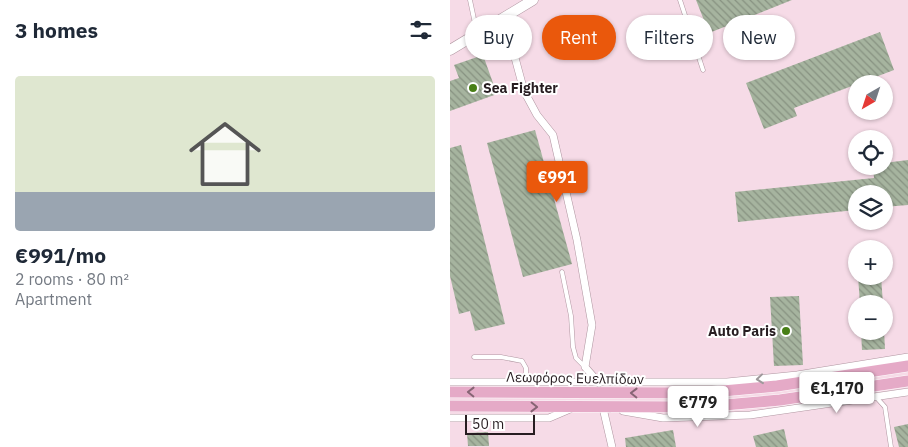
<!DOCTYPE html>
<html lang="en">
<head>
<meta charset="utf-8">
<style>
  body { margin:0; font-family:"IBM Plex Sans",sans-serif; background:#f2f2f3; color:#1f2937; height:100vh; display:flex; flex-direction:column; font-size:19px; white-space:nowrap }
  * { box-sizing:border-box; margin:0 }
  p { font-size:16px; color:#747a83 }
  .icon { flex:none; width:28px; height:28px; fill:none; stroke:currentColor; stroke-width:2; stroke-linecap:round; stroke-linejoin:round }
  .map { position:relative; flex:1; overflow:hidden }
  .panel { display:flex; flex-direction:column; background:#fff; width:450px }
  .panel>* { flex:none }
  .guide { position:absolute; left:15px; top:15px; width:368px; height:45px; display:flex; gap:10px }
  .needle { width:32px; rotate:219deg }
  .fabs { position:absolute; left:398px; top:75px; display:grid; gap:10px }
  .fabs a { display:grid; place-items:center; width:45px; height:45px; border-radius:50%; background:#fff; box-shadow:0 1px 4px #0004; font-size:25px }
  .scale { position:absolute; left:15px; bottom:12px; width:70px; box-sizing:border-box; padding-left:5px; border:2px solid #271d21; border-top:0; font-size:14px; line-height:18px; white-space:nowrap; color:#271d21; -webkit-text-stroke:4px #fff; paint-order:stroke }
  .price { position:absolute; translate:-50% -42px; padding:0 11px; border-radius:5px; background:#fff; color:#222; font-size:16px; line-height:32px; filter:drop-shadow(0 1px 2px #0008) }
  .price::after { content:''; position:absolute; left:50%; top:30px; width:15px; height:11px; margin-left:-8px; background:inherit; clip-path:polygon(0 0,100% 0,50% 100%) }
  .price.current { background:#ea580c; color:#fff }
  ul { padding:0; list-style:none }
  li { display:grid; align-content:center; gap:10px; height:265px; padding:0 15px }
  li+li { border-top:1px solid #e0e1e3 }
  li span { display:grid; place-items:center; height:155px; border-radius:5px; color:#555 }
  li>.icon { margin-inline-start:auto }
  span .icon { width:90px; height:90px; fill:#fffc; stroke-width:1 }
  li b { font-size:21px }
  h2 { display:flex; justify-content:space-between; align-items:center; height:60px; padding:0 15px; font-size:21px }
  .tag { padding:0 18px; border-radius:22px; background:#fff; box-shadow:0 1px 4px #0004; font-size:18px; line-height:45px }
  .tag.current { background:#ea580c; color:#fff }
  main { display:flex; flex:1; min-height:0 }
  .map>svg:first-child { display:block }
  .building { fill:url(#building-back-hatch) }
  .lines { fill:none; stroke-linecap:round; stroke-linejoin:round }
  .lane-casing { stroke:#b096a1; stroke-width:5 }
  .street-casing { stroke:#b096a1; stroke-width:8 }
  .secondary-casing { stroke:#b096a1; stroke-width:11 }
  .primary-casing { stroke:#fff; stroke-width:12 }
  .lane { stroke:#fff; stroke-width:4 }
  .street { stroke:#fff; stroke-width:7 }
  .secondary { stroke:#fff; stroke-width:10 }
  .primary { stroke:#e5aac7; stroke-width:11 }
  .oneway { stroke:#9e999b }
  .oneway2 { stroke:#866474 }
  .poi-dot { fill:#487f16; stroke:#fff; stroke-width:2 }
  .labels { text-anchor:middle; stroke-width:4; stroke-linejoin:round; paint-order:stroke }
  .poi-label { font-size:14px; font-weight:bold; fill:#271d21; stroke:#fff; text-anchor:start }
  .street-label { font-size:14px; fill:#271d21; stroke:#fff }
</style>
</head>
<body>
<main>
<section class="panel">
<h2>3 homes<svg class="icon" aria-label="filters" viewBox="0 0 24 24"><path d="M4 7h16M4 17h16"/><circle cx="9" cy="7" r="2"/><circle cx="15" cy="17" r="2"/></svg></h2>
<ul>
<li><span style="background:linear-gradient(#dfe7d0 75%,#9aa5b1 0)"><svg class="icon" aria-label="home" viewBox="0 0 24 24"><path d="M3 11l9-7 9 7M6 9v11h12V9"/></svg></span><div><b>€991/mo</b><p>2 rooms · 80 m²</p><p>Apartment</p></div></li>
</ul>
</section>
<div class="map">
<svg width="458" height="447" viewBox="0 0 458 447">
  <defs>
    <pattern id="building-back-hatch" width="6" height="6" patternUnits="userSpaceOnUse" patternTransform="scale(1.25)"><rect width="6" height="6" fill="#a6b49f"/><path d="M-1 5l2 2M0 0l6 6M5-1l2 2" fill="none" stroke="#879281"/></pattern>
  </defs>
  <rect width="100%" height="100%" fill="#f6dbe7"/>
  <g class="building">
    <path d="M246,0H342L259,33Z"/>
    <path d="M430,32L444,70L344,108L347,116L314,129L296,83Z"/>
    <path d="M33,55L47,94L0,111V81L9,78L4,65Z"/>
    <path d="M85,130L122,264L73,277L37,143Z"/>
    <path d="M11,145L55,324L25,331L20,311L9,314L0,276V148Z"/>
    <path d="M458,160V205L434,207V194H406V210L288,222L285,192L424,178L423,166H434V163Z"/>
    <path d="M408,276H431L433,304H410Z"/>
    <path d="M349,296L353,365L324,366L320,297Z"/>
    <path d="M411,331H434L435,349L412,350Z"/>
    <path d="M458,424V447H449L444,427Z"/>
    <path d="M334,429L338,447H306L303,436Z"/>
    <path d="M223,430L226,447H176L175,438Z"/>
    <path d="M38,432L39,446H18L17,433Z"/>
  </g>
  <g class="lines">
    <defs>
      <g id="lane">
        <path d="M20,0L27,33"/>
        <path d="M230,0L253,70"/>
        <path d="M112,272L121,316L123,347L126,358L135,367"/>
        <path d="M24,357H51L72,361L76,368V383"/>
        <path d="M426,397L435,407L441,447"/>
      </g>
      <g id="street">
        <path d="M54,17L74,91L87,115L103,135L127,240L142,325L135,367L149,383"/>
        <path d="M0,382H277L347,375L458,357"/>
        <path d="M158,409L153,408L162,447"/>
        <path d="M173,411L213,418L300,415L458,392"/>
        <path d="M0,418H99L120,409"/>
      </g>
      <path id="secondary" d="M0,50L83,0"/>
      <g id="primary">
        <path d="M0,392L251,393L327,386L458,366"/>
        <path d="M0,406L252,407L330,400L458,381"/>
      </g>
    </defs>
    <use href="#lane" class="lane-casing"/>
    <use href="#street" class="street-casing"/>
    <use href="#secondary" class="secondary-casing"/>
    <use href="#primary" class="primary-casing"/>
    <use href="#lane" class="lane"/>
    <use href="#street" class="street"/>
    <use href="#secondary" class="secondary"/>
    <use href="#primary" class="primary"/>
  </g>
  <defs><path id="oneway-chevron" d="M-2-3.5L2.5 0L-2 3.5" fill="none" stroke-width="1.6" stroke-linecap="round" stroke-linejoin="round" transform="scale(1.25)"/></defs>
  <use class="oneway" href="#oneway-chevron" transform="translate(310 379) rotate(174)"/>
  <g class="oneway2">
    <use href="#oneway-chevron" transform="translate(21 392) rotate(-179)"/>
    <use href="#oneway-chevron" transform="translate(184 393) rotate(-179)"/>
    <use href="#oneway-chevron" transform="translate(84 407) rotate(1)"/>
  </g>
  <g class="poi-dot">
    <circle cx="23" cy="88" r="5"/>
    <circle cx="336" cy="331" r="5"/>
  </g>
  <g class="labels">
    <g class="poi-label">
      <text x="33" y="93">Sea Fighter</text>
      <text x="326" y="336" text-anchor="end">Auto Paris</text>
    </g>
    <g class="street-label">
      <text transform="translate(125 378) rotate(1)" y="5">Λεωφόρος Ευελπίδων</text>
    </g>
  </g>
</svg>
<div class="fabs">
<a><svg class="needle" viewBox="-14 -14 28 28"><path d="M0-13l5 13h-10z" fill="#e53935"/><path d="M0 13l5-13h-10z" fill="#747a83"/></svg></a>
<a><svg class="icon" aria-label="locate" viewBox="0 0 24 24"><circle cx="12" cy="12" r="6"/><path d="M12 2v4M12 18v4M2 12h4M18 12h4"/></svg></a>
<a><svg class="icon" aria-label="layers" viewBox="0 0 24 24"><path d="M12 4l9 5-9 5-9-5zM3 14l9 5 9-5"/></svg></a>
<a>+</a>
<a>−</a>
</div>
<div class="scale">50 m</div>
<b class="price current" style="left:107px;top:203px">€991</b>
<b class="price" style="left:387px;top:414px">€1,170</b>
<b class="price" style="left:248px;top:428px">€779</b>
<div class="guide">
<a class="tag">Buy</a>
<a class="tag current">Rent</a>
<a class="tag">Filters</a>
<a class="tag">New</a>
</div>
</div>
</main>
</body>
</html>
